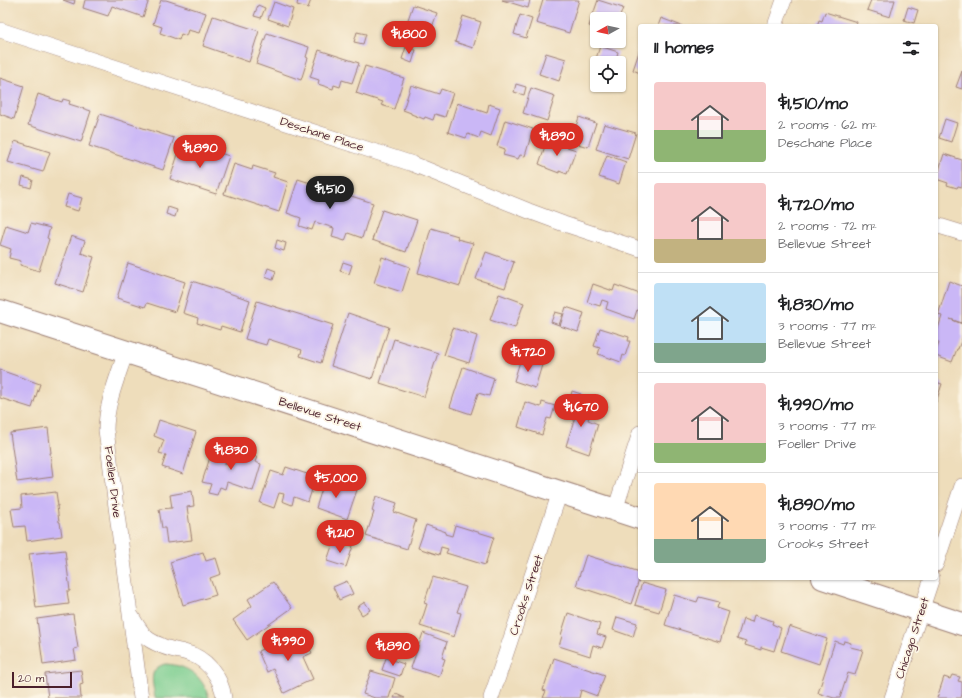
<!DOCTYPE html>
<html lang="en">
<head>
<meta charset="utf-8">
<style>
  body { margin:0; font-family:"Architects Daughter",sans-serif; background:#f2f2f2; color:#202124; height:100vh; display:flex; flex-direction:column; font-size:15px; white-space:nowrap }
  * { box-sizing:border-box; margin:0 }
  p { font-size:13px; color:#757577 }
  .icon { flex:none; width:22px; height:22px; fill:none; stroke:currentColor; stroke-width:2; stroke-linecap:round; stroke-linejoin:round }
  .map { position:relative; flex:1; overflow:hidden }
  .drawer { position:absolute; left:638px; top:24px; width:300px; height:556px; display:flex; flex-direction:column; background:#fff; border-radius:4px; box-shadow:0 1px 3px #0004 }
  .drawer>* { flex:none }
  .needle { width:26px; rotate:262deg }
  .tools { position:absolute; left:590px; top:12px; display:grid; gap:8px }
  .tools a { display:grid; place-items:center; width:36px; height:36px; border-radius:4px; background:#fff; box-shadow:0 1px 3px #0004; font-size:20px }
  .scale { position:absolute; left:12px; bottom:10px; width:60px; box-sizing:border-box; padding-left:4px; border:2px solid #4a1f2b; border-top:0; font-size:11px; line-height:14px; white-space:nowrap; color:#4a1f2b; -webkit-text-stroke:3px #fcf5e5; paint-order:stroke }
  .price { position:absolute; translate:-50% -34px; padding:0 9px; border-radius:14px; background:#d93025; color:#fff; font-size:13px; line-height:26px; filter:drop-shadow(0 1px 2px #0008) }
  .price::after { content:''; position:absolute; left:50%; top:24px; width:12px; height:9px; margin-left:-6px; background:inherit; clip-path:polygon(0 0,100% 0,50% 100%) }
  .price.selected { background:#222; color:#fff }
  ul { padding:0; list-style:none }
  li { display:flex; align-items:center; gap:12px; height:100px; padding:0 16px }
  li+li { border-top:1px solid #e0e0e0 }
  li span { display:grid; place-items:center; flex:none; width:112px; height:80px; border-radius:4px; color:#555 }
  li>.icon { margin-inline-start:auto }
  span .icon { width:48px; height:48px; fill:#fffc; stroke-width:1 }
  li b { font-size:17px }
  h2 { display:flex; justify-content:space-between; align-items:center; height:48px; padding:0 16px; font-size:17px }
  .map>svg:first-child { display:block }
  .green { fill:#7acd8f; stroke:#62765d }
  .building { fill:#cab7f6 }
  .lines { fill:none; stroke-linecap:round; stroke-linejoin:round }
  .street-casing { stroke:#9c7e73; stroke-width:16 }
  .secondary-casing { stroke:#9c7e73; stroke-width:24 }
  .street { stroke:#fff; stroke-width:15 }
  .secondary { stroke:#fff; stroke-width:22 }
  .labels { text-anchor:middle; stroke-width:3.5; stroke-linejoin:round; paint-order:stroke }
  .street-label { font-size:12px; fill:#4a1f2b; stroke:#fcf5e5 }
</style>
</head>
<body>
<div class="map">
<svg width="962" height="698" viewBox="0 0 962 698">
  <rect width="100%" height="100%" fill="#fcf5e5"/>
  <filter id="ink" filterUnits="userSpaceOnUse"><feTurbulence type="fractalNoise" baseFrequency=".025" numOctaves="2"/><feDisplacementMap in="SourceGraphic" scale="8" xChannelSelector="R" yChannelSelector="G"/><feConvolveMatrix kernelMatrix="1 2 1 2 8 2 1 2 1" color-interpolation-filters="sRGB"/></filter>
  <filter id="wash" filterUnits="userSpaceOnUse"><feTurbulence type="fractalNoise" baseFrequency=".012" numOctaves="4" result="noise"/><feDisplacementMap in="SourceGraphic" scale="16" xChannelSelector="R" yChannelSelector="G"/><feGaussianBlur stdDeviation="0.9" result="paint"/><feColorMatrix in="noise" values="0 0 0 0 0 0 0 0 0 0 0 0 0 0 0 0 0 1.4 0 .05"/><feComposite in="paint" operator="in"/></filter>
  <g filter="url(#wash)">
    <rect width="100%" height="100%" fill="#edb"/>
    <path class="green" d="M165,664C188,665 203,676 209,698H155C153,683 147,669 165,664Z"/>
    <g id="blocks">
      <g class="building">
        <path d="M63,0H75L74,4Z"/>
        <path d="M85,0H149L143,17L112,6L108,16L83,8Z"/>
        <path d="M161,0H166L206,13L199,33L188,30L186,36L181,34L179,40L160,33L162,27L153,24Z"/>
        <path d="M298,0H311L308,8L297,5Z"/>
        <path d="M502,0H530L528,8Z"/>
        <path d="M543,0H579L569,33L536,23Z"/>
        <path d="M598,0L623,8L619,19H597V29L589,26Z"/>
        <path d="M871,0H895L890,17L867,10Z"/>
        <path d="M274,2L293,9L288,26L268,19Z"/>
        <path d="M258,5L265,8L261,18L254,16Z"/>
        <path d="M413,5L437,13L427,42L403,34Z"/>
        <path d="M908,7L918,10L914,23L904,20Z"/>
        <path d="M825,12L857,22L856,26H817L819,20L822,21Z"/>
        <path d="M520,15L532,19L526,38L514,34Z"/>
        <path d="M213,16L259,31L249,62L203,46Z"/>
        <path d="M463,16L481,22L473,48L455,42Z"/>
        <path d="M661,18L682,26H658Z"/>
        <path d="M357,32L366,34L363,44L354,42Z"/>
        <path d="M267,33L309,47L306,57L308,58L301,80L256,64Z"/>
        <path d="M600,46L618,52L615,63H597V66L594,65Z"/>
        <path d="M406,47L416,50L412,63L402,59Z"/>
        <path d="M640,49V73L633,70Z"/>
        <path d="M319,50L359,63L352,83L342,80L340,87L334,85L333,89L318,84L319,80L310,77Z"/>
        <path d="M546,53L566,59L559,81L539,74Z"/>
        <path d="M365,66L404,78L394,109L381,105L383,102L356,93Z"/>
        <path d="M962,71V89L956,87Z"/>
        <path d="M0,78L24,86L14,119L0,114Z"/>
        <path d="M516,84L526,87L524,95L514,92Z"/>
        <path d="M411,85L439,94L441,89L453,93L445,117L435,114L433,120L425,117L424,119L411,114V113L403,110Z"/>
        <path d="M531,88L555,96L547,121L523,113Z"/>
        <path d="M38,94L62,102L63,99L70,101L69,104L91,111L81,142L28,125Z"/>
        <path d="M457,103L487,113L489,104L500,108L491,136L481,132L479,138L468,134L466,138L448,132Z"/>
        <path d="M100,114L174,138L163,170L89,146Z"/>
        <path d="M579,117L596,123L588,147L571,142Z"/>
        <path d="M945,119L957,123L951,142L939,138Z"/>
        <path d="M505,120L533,129L525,156L520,155L518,159L503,155L505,149L497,146Z"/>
        <path d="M604,124L636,133L628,159L596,149Z"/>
        <path d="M547,140L576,150L567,174L559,171V173L546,168V167L539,164Z"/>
        <path d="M15,141L50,152L43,172L8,162Z"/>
        <path d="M180,148L202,156L205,148L229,156L216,194L170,179Z"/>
        <path d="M944,154L962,160V187L958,186L957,188L947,185L948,183L936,179Z"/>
        <path d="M607,155L626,162L619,184L599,177Z"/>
        <path d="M234,164L252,170L253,166L275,173L273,177L288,182L279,212L224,194Z"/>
        <path d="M23,177L33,180L31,188L21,185Z"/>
        <path d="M298,179L373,203L362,238L348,233L345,241L332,237L334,228L315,222L312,230L299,226L301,218L287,213Z"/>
        <path d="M68,194L82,198L78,211L64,207Z"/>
        <path d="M168,207L177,210L175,217L166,214Z"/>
        <path d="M382,210L394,214L395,213L417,220L406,252L372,240Z"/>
        <path d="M31,223L50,228L47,238L49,239L39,271L20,265L21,261L9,258L11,249L0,245L6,225L28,232Z"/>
        <path d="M431,228L458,236L457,239L473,243L460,286L418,273Z"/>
        <path d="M71,236L85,241L81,253L94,257L83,292L55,283Z"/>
        <path d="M277,240L286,243L284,251L275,248Z"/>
        <path d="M486,252L514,262L505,288L476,279Z"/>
        <path d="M382,257L410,267L402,292L374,283Z"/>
        <path d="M343,262L352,265L349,274L340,271Z"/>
        <path d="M128,263L185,282L175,312L147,303L145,307L117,298Z"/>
        <path d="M268,268L276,271L273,280L265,277Z"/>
        <path d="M192,281L250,300L240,332L221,326L220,330L197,323L198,318L183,313Z"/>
        <path d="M949,281L962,286V323L950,319L962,324V338L958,349H957L952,362L936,356V351L939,343L936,342V335L942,316L938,315Z"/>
        <path d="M593,284L613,291L615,285L640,294V300L639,304H640V311L637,310L634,319L606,309L608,302L602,300L600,306L587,302Z"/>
        <path d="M499,294L524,303L515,328L490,320Z"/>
        <path d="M257,301L333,325L321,363L300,356L302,350L268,339L266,345L245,339Z"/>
        <path d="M566,307L584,313L578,332L560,326Z"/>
        <path d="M555,312L563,314L559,325L551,322Z"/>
        <path d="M348,313L389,327L372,379L331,366Z"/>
        <path d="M453,328L477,336L469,363L444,355Z"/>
        <path d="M600,328L629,337L628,341H630L625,356L623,355L621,362L598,354L600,348L594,346Z"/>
        <path d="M394,339L438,353L424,397L380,383Z"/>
        <path d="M521,358L542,365L535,388L514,381Z"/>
        <path d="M463,367L494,378L489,396L478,393L471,414L450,407Z"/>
        <path d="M0,370L40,384L32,408L0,398Z"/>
        <path d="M936,382L942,384L936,402Z"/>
        <path d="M572,391L581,394L579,403L570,400Z"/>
        <path d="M525,402L541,407L542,402L555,406L551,419L547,418L542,435L518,427Z"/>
        <path d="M568,402L591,409L588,420L598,424L589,454L566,446L575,417L564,414Z"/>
        <path d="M159,420L196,432L183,474L162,467L166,455L159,453L164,440L154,436Z"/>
        <path d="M48,428L51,453H50L53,477L17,482L10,433Z"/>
        <path d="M213,448L228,453L225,464L228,465L232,454L238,456L239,452L257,457L255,462L261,464L253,491L227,482L225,489L220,487L217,495L208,493L211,484L202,482Z"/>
        <path d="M286,467L316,477L308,502L294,497L292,505L282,501L284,494L279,493L274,508L260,503L271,471L283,475Z"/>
        <path d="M325,479L357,490L347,519L316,508Z"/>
        <path d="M192,491L194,506L187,507L192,540L167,543L165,528H162L159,509L172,508L170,495Z"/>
        <path d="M56,492L58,506H57L59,522H60L62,536L27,541L25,526L14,527L11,509L22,508L21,496Z"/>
        <path d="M376,496L397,503L394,512L416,520L407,549L366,536L374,512L372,511Z"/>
        <path d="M426,525L446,532L445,534L452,536L455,525L494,537L485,565L446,553L448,549L441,547L439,555L418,548Z"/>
        <path d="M334,540L353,546L346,567L327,561Z"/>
        <path d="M65,550L70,591H67L69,604L36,608L29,554Z"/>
        <path d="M203,552L206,561L216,558L221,574L210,578L216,595L183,605L170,562Z"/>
        <path d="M586,555L640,572V577L631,604L576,586Z"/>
        <path d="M433,577L466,587L457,612L461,613L454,637L420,626L427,604L424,603Z"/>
        <path d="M347,581L353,594L339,600L333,587Z"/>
        <path d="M273,582L292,608L247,640L233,620L252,606L248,599Z"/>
        <path d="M642,583L666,590L659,612L635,605Z"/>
        <path d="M674,595L697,602L699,597L719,602L717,608L729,612L720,642L665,625Z"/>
        <path d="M365,602L370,610L362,615L357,607Z"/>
        <path d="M568,613L600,624L597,634L606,637L602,648L593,645L590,656L559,646L562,636L561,635Z"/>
        <path d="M73,614L78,648L74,649L76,660L43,665L37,619Z"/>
        <path d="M754,615L773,621L772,624L781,628L774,651L761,647V650L745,645L746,642L737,639L743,619L752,622Z"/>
        <path d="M617,617L637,623L633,637L613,630Z"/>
        <path d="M789,626L827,639L819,664L781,651Z"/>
        <path d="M423,633L447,642L442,658L445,659L439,677L411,668Z"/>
        <path d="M293,635L298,644L305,640L312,653L303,657L313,679L284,693L273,669L267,672L258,651Z"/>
        <path d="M835,641L843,644L844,641L851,643L850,647L863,650L855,675L848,673L840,698H834L818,693Z"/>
        <path d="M386,658L404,664L400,676L382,670Z"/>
        <path d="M554,658L605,675L597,696L581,690L579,698H543L546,691L543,690Z"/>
        <path d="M81,670L83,684L80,685L81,698H48L45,674Z"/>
        <path d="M371,671L395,678L389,698H375L363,694Z"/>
        <path d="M952,675L960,677L958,681L962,682V694L961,698H937L944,677L950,679Z"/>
        <path d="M396,694L405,698H394Z"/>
      </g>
    </g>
  </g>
  <g filter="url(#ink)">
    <use href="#blocks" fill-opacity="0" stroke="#9c7e73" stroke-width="1"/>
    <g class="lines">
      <defs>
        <g id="street">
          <path d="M775,26L784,0"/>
          <path d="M0,30L413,164L529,211L564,224L640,249"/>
          <path d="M936,225L962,233"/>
          <path d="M126,351C118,377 106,403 106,430L141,698"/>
          <path d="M615,510L640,433"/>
          <path d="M936,564L962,486"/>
          <path d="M132,617C136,624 141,632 146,637C150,641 155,643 160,645C167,649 176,650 184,652C206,657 221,676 224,698"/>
          <path d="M491,698L560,492"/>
          <path d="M892,698L932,578"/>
        </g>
        <g id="secondary">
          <path d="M0,311L640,518"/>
          <path d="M823,578L962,624"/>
        </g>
      </defs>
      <use href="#street" class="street-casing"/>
      <use href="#secondary" class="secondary-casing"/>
      <use href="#street" class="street"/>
      <use href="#secondary" class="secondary"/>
    </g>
  </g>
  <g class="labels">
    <g class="street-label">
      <text transform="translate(322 134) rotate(18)" y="4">Deschane Place</text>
      <text transform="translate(320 414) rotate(18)" y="4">Bellevue Street</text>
      <text transform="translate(113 482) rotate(83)" y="4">Foeller Drive</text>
      <text transform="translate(526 595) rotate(-72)" y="4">Crooks Street</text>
      <text transform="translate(912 638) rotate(-72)" y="4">Chicago Street</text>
    </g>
  </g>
</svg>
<div class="tools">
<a><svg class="needle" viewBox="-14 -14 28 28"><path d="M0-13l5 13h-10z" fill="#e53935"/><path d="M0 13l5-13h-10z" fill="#757577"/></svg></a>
<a><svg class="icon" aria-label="locate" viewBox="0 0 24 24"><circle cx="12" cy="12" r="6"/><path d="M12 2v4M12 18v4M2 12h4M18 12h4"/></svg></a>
</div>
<div class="scale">20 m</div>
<b class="price" style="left:409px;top:55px">$1,800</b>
<b class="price" style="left:557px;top:157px">$1,890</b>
<b class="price" style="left:200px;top:169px">$1,890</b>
<b class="price selected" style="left:330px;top:210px">$1,510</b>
<b class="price" style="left:528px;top:373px">$1,720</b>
<b class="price" style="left:581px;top:428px">$1,670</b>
<b class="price" style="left:231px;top:471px">$1,830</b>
<b class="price" style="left:336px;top:499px">$5,000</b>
<b class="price" style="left:340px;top:554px">$1,210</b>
<b class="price" style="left:288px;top:662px">$1,990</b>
<b class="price" style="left:393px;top:667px">$1,890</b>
<section class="drawer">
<h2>11 homes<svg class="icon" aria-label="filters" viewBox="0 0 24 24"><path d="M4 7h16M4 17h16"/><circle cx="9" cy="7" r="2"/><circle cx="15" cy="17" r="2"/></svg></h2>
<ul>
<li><span style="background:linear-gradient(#f6c9c9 60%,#8fb573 0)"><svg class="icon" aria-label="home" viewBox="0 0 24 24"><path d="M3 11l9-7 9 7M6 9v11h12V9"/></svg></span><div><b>$1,510/mo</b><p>2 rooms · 62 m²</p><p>Deschane Place</p></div></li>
<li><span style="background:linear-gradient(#f6c9c9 70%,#c2b280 0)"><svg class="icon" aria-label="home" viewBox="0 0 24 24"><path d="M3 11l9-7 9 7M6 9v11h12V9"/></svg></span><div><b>$1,720/mo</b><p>2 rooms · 72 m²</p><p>Bellevue Street</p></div></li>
<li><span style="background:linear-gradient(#bfe0f5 75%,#7fa58c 0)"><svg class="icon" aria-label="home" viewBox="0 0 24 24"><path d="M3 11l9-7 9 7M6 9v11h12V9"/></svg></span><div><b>$1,830/mo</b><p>3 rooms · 77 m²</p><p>Bellevue Street</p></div></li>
<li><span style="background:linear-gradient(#f6c9c9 75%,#8fb573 0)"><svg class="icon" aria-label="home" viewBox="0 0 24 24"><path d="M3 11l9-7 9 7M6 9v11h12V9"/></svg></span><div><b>$1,990/mo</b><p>3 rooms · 77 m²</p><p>Foeller Drive</p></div></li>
<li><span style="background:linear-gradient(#ffd9b3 70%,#7fa58c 0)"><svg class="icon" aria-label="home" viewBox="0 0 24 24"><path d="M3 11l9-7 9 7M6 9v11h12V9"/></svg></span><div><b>$1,890/mo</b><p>3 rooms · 77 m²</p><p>Crooks Street</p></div></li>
</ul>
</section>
</div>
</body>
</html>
